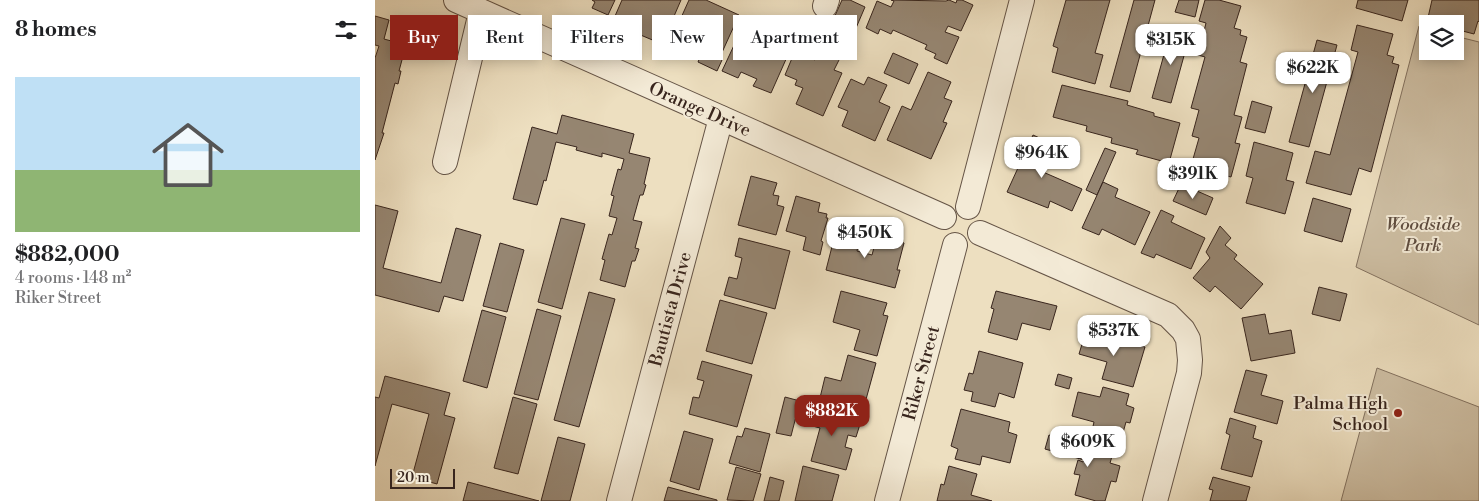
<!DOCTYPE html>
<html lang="en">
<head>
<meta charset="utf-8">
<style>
  body { margin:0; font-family:"Libre Bodoni",serif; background:#f2f2f2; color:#202124; height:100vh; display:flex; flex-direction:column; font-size:19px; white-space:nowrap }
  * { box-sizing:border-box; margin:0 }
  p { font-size:16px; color:#757577 }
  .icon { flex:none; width:28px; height:28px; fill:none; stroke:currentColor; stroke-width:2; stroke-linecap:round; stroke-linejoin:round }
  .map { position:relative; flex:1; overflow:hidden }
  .sheet { display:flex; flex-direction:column; background:#fff; width:375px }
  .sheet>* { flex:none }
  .hud { position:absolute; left:15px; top:15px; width:475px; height:45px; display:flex; gap:10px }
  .controls { position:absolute; left:1044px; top:15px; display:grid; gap:10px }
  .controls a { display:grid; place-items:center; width:45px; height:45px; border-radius:0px; background:#fff; box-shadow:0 2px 12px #0003; font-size:25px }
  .scale { position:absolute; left:15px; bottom:12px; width:65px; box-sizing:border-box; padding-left:5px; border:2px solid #38251d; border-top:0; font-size:14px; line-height:18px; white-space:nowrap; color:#38251d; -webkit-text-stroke:4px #f3ead6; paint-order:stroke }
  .price { position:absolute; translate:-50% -42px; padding:0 11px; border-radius:10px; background:#fff; color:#222; font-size:16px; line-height:32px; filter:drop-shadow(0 1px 2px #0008) }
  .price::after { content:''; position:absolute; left:50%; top:30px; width:15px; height:11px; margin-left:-8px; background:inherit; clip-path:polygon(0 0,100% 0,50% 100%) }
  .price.on { background:#8f2418; color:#fff }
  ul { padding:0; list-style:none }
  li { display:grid; align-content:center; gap:10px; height:265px; padding:0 15px }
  li span { display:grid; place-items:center; height:155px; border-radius:0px; color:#555 }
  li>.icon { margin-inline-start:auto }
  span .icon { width:90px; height:90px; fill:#fffc; stroke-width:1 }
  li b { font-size:21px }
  h2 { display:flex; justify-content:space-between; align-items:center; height:60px; padding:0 15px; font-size:21px }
  .pill { padding:0 18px; border-radius:0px; background:#fff; box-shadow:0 2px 12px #0003; font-size:18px; line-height:45px }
  .pill.on { background:#8f2418; color:#fff }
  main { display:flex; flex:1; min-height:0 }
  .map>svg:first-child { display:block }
  .green { fill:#cebfa4; stroke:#837260 }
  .building { fill:#968672; stroke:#38251d }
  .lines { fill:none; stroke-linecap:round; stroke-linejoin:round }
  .minor-casing { stroke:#655446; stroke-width:26 }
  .minor { stroke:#f3ead6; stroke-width:24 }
  .poi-dot { fill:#8f2418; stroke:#f3ead6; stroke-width:2 }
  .labels { text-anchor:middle; stroke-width:4; stroke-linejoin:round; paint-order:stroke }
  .street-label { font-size:18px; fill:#38251d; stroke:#f3ead6 }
  .park-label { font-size:18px; font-style:italic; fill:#5e4c3f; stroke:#f3ead6 }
  .poi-label { font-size:18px; fill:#38251d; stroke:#f3ead6; text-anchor:end }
</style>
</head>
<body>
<main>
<section class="sheet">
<h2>8 homes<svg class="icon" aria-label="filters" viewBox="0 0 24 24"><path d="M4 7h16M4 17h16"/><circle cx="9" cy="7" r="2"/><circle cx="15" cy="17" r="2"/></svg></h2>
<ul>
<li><span style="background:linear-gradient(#bfe0f5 60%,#8fb573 0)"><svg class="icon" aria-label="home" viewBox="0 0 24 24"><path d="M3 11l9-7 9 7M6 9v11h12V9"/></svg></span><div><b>$882,000</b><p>4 rooms · 148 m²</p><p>Riker Street</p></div></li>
</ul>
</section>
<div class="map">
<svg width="1104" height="501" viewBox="0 0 1104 501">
  <rect width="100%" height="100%" fill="#eddfc0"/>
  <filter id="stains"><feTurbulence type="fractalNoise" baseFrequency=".004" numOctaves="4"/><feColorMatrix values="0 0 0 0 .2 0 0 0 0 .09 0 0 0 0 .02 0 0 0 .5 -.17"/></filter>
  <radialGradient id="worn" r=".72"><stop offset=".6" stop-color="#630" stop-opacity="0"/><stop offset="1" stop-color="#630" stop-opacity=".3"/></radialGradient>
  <g class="green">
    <path d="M1044,26L1052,29V51H1080V36L1104,42V325L981,267Z"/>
    <path d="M1002,368L1104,407V501H966Z"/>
  </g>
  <g class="building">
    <path d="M217,0H240L233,15L217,8L220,2Z"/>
    <path d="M247,0H306L287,44L237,23Z"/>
    <path d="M314,0H331L364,15L344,59L347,60L342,71L323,62L325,57L312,51L309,57L289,48L293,39L296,40Z"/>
    <path d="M467,0H475L490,7L481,28L459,18Z"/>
    <path d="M516,0L571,1L574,0L581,3L582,0H587L598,5L586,31L573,26L570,32L584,37L572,64L559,58L561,54L550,49L552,45L518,30L516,34L505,29L503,34L491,28L502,1L516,7L519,1Z"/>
    <path d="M691,0H735L720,53L728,55L720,84L677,72L683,48L678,46Z"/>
    <path d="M759,0H780L755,92L735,87Z"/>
    <path d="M804,0H824L820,17L800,12Z"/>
    <path d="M830,0H844L866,6L859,28L866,30L865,35L872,37L865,62L872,64L859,115L867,117L860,143L865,144L856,177L816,166L824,138L817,136L824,110L816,108L830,57L823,55L831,23L824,21Z"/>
    <path d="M983,0H1033L1027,21L981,8Z"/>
    <path d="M1057,0H1104V22L1103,21L1099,34L1080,29V24H1060L1052,22Z"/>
    <path d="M0,16L14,20L9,39L31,45L24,71H26L23,84L20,83L7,133H9L0,160V58L4,46L0,45Z"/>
    <path d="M982,25L1018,34L1012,55L1019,57L1017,63L1024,65L996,172L984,168L976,195L931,183L940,151L955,155L983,52L976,50Z"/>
    <path d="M368,26L416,48L396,93L378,86L382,79L366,72L363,78L347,71Z"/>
    <path d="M796,29L815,34L796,103L777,98Z"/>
    <path d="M942,40L962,45L934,147L914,142Z"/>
    <path d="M447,43L468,52L459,70L467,73L448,116L421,104L428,88L420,85L422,80L410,75L420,51L440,60Z"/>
    <path d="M518,53L543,64L534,84L509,73Z"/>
    <path d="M553,72L576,82L569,98L577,101L568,122L572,123L556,159L512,140L527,106L536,110Z"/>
    <path d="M493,77L512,85L504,102L515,107L500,141L467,126L473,111L463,107L476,79L489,85Z"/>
    <path d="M687,85L753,101L752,105L779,113V116L805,123L794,163L761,154L763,150L736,143L737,138L711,131L712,126L678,117Z"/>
    <path d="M877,101L897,107L890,133L870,128Z"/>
    <path d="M187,115L259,134L254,153L275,158L269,184L271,185L268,195H265L258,220L267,222L260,248L264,249L260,261H257L250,287L225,280L230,260L227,259L234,234L237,235L242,218L234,216L239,196L236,195L243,169L246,170L249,159L227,153V157L201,150L202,147L181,142L171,181L169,180L162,205L138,199L157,127L182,134Z"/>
    <path d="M658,135L680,145L668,172L707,189L697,211L675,201L673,208L632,192Z"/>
    <path d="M879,142L918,153L911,180L919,182L910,214L871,203L878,178L871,176Z"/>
    <path d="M730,148L741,152L722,195L711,190Z"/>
    <path d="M376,176L402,183L398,195L404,196L402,205L409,207L401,235L363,225Z"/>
    <path d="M728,182L743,189L740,197L775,212L760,245L727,229L724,235L707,228Z"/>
    <path d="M806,184L838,198L831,215L798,201Z"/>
    <path d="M421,196L445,203L443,212L452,214L451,218H453L446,241L448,242L445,255L428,250L431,237L411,231Z"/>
    <path d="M938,198L976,209L967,242L929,231Z"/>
    <path d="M0,205L23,211L8,268L66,283L81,228L106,235L88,301L69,296L64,312L0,295Z"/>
    <path d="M786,210L799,216L796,222L830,238L816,269L781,254L779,258L766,253Z"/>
    <path d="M186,218L210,224L187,309L163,302Z"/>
    <path d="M845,226L856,238L850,245L862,255L859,259L888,284L866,309L840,286L835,292L818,278L835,258L831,252Z"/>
    <path d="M462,227L486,233L482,251L497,255L502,236L529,243L522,270H525L520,288L451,270Z"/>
    <path d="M364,238L415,251L400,309L349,295L354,277L362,279L367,258L360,256Z"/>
    <path d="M125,243L149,250L132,312L108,306Z"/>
    <path d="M944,287L972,294L965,321L937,314Z"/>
    <path d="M466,291L512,303L508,315L513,316L502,356L479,350L485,330L458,322Z"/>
    <path d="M621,291L682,306L675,330L647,323L642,340L613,332L619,309L616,308Z"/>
    <path d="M214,292L240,299L204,427L179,420Z"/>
    <path d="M345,300L392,313L377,364L331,351Z"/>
    <path d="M162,309L186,316L163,400L139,394Z"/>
    <path d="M107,310L131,317L112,388L88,381Z"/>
    <path d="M890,314L894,334L916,330L920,353L876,361L867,318Z"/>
    <path d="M711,331L770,347L758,387L727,379L732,362L704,354Z"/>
    <path d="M604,351L648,363L639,398L624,393L620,407L596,401L598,392L589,390L594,373L598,374Z"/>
    <path d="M473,355L501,363L487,414L444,402L450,377L466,381Z"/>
    <path d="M327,361L377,375L362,427L314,414L318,397L324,398L329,381L322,379Z"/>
    <path d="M871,370L892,375L886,395L908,401L902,424L859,412Z"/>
    <path d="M683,374L697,378L694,389L680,385Z"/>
    <path d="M10,376L75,393L69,415L80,418L62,484L37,477L54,414L17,404L0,466V397L4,398Z"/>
    <path d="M728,387L754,394L751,405L759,408L755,423L751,422L744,447L715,439L719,422L697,416L703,392L725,397Z"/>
    <path d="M138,397L162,404L143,474L119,468Z"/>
    <path d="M410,397L425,401L416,436L401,433Z"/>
    <path d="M435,407L486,421L481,437L473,435L470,447L477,449L471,470L436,461L445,428L430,424Z"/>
    <path d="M586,409L635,422L633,432L642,435L635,463L607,456L605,465L580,459L583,449L576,446Z"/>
    <path d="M855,418L881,426L878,438L887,441L877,477L846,469L855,435L851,433Z"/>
    <path d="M370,428L395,434L385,472L354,463L362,436L367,437Z"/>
    <path d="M309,431L338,439L324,490L295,481Z"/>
    <path d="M674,435L738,453L735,463L745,466L741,482L736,481L730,501H721L700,495L705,475L699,474L703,460L708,462L709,460L670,449Z"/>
    <path d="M183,437L210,444L195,501H166Z"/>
    <path d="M428,466L464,475L457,501H420Z"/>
    <path d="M574,466L602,474L596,495L617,501H562L566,484L569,485Z"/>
    <path d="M361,467L386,474L378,501L352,500Z"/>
    <path d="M395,477L409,481L404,501H389Z"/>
    <path d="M838,477L875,487L871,501H835L838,490L834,489Z"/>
    <path d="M93,482L164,501H88Z"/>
    <path d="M293,487L342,500V501H289Z"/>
  </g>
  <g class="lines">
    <defs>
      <g id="minor">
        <path d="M81,0L569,217"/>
        <path d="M450,6L452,0"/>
        <path d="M70,162L106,12"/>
        <path d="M593,207L647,0"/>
        <path d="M605,233L793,315L808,330L813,339L815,360L814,373L780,501"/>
        <path d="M244,501L346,118"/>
        <path d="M512,501L580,245"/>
      </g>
    </defs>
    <use href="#minor" class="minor-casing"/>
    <use href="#minor" class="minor"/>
  </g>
  <circle class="poi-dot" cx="1023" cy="413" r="5"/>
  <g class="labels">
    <g class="street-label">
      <text transform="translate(325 109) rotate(24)" y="6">Orange Drive</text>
      <text transform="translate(295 309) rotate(-75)" y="6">Bautista Drive</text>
      <text transform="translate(546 373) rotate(-75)" y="6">Riker Street</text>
    </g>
    <g class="park-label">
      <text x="1048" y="230">Woodside<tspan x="1048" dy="21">Park</tspan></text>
    </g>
    <g class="poi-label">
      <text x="1013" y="409">Palma High<tspan x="1013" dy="21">School</tspan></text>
    </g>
  </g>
  <rect width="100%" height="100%" filter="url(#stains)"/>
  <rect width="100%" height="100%" fill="url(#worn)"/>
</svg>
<div class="controls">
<a><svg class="icon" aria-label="layers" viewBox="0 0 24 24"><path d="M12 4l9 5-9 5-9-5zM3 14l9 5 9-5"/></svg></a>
</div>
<div class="scale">20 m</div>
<b class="price" style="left:796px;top:66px">$315K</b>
<b class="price" style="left:938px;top:94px">$622K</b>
<b class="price" style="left:667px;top:179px">$964K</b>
<b class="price" style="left:818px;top:200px">$391K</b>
<b class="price" style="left:490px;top:259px">$450K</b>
<b class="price" style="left:739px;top:357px">$537K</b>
<b class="price on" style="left:457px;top:437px">$882K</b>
<b class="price" style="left:713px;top:468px">$609K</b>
<div class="hud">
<a class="pill on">Buy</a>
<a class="pill">Rent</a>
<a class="pill">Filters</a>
<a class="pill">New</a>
<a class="pill">Apartment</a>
</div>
</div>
</main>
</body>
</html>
